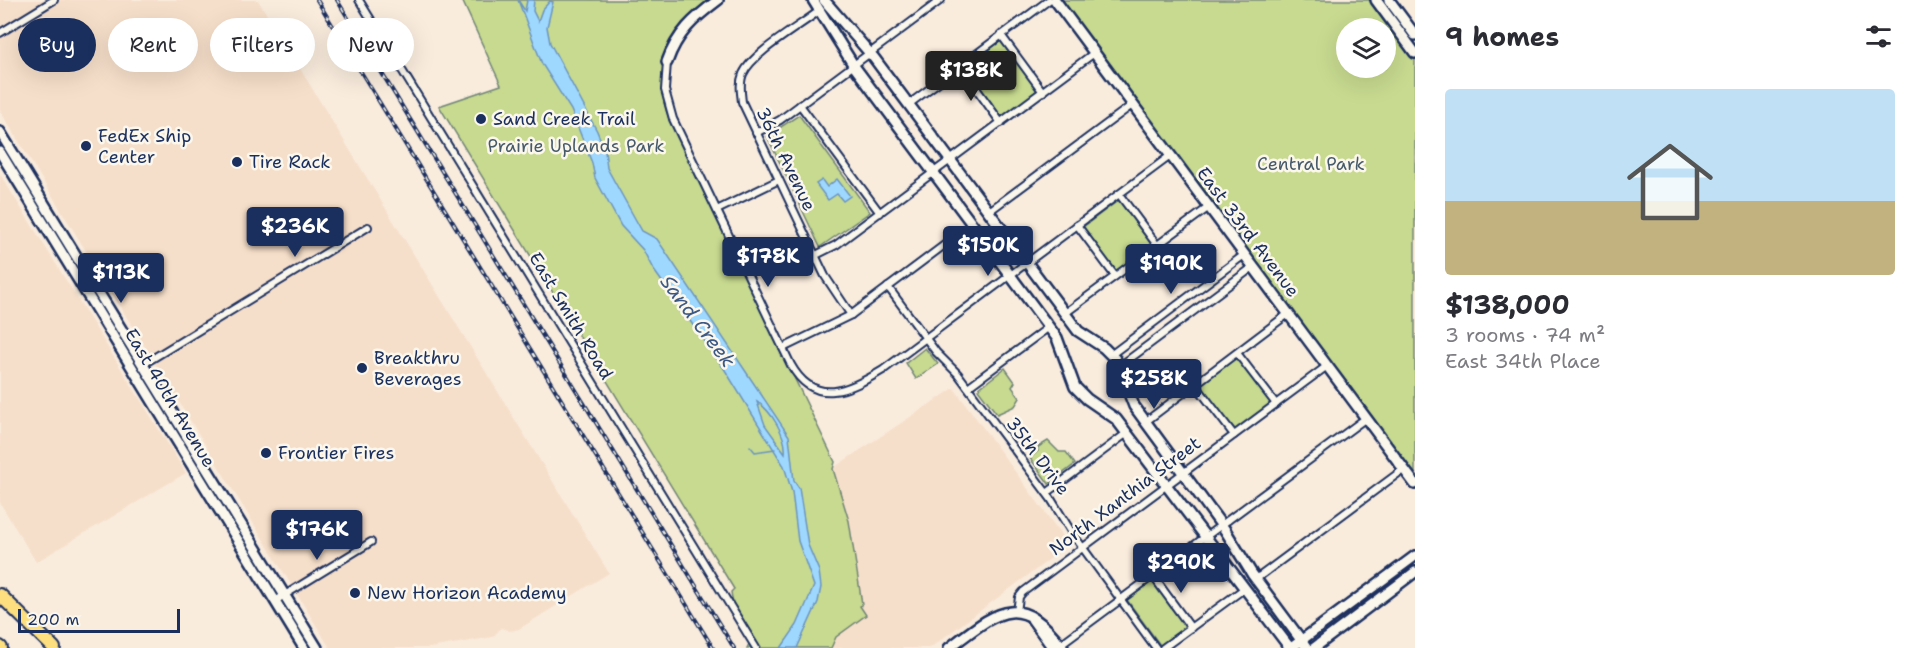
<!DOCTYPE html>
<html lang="en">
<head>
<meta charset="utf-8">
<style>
  body { margin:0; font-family:"Shantell Sans",sans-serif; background:#f7f7f7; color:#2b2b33; height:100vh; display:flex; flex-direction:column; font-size:22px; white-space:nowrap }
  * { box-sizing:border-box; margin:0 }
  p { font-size:20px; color:#7c7c81 }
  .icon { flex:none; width:33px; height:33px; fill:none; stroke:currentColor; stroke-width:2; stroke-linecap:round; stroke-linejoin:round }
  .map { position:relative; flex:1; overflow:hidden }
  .side { display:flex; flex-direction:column; background:#fff; width:510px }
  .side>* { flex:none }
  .top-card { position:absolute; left:18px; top:18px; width:570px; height:54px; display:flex; gap:12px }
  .fabs { position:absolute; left:1336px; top:18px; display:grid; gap:12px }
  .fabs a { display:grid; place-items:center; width:60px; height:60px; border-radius:50%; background:#fff; box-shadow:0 6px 24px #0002; font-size:30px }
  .scale { position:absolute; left:18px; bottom:15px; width:162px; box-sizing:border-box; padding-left:6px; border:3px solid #1b2f5e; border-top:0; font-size:16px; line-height:21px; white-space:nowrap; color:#1b2f5e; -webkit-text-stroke:4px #fbf7ec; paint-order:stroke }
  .price { position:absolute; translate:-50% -51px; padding:0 14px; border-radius:6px; background:#1b2f5e; color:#fff; font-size:20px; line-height:39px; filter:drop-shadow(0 2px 3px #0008) }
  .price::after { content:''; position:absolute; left:50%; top:36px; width:18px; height:14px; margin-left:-9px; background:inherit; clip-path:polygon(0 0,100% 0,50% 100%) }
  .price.selected { background:#222; color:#fff }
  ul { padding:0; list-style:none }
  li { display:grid; align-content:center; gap:12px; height:318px; padding:0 30px }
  li span { display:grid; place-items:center; height:186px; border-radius:6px; color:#555 }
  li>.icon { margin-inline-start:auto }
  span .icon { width:108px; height:108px; fill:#fffc; stroke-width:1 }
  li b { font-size:26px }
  h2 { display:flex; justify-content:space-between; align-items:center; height:72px; padding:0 30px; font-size:26px }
  .chip { padding:0 21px; border-radius:27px; background:#fff; box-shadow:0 6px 24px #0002; font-size:21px; line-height:54px }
  .chip.selected { background:#1b2f5e; color:#fff }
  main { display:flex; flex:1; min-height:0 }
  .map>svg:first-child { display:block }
  .built { fill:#f6dfca }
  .green { fill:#c7da8f; stroke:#718476; stroke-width:1.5; fill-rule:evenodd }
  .water { fill:#9fd8ff; stroke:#6a94bf; stroke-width:1.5; fill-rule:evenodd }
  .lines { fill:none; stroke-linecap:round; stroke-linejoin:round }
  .stream { stroke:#6a94bf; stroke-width:1.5 }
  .street-casing { stroke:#1b2f5e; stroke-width:10 }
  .secondary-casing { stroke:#1b2f5e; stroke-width:14 }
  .highway-casing { stroke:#1b2f5e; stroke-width:16 }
  .street { stroke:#fbf7ec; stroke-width:6 }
  .secondary { stroke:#fbf7ec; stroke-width:9 }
  .highway { stroke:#fedf80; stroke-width:12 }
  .rail-casing { stroke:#1b2f5e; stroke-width:4 }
  .rail { stroke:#fbf7ec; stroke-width:1.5; stroke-dasharray:4.5; stroke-linecap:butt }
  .poi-dot { fill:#1b2f5e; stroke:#fbf7ec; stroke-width:2 }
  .labels { text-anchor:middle; stroke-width:5; stroke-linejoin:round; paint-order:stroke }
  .poi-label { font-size:18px; fill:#1b2f5e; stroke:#fbf7ec; text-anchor:start }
  .park-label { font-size:18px; fill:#465a6a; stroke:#fbf7ec }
  .street-label { font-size:18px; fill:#1b2f5e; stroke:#fbf7ec }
  .water-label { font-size:20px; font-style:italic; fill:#3c5986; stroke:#fbf7ec }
</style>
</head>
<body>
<main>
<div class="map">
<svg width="1415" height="648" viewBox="0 0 1415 648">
  <rect width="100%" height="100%" fill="#f9ecdd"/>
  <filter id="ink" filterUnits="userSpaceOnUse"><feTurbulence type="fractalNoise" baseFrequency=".0167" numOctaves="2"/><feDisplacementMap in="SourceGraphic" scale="12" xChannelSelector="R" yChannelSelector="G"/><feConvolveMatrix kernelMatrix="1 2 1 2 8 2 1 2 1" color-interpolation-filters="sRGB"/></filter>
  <g filter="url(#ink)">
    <g class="built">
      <path d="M0,0H258L609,573L519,629L510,631L501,628L493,637L430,648H330L0,111Z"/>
      <path d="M0,174L186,473L36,562L0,503Z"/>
      <path d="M954,388L1069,545L930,648H831L836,637L866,615L860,606L849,521L833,468Z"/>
    </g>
    <g class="green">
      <path d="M462,0H712C671,29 650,69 669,119L835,462L833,469L849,521L862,604L860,606L866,615L836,637L831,648H747L753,636L733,604L731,592L734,589L439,106L501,85Z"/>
      <path d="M1060,0H1371L1415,59V475ZM1347,28H1386V68H1347Z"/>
      <path d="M1001,41L1038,91L1002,117L965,68Z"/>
      <path d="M799,115L870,212L820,247L767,136Z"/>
      <path d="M1119,200L1152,245L1116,272L1083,227Z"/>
      <path d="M925,348L938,364L916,379L906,363Z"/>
      <path d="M1237,357L1271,403L1234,431L1200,385Z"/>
      <path d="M1005,368L1015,382L1012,387L1020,398L1015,406L997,414L978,389Z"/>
      <path d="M1048,441L1059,452H1066L1075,464L1049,484L1030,458L1038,451V447Z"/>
      <path d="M1152,581L1186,626L1160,645L1127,600Z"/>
    </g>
    <g class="water">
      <path d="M518,0L525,11L527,0H534L533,11L538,21L542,10L550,1L553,2L547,27L550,43L597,131L605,151L607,168L618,188L642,231L657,239L789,436L794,481L799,488L808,545L819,571L821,587L818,602L797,648H781L797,625L814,586L798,541L792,492L784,466L725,370L653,269L643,250L621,226L595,178L592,163L571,110L542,64ZM757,402C771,410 787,437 785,453L765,425Z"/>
      <path d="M837,179L850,196L843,201L837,194L828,200L816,184L822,180L827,187Z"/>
    </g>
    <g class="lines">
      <path class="stream" d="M750,446L755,452L775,449"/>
      <defs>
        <g id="street">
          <path d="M359,0L756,648"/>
          <path d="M819,11C800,26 752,53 743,74C739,83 741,93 742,102L825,276L851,315"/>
          <path d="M0,33L54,0"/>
          <path d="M1001,35L1043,92"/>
          <path d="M667,62L665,90L673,119L791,365C815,408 850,390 883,370L1170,156"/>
          <path d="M960,66L1001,123"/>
          <path d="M909,104L1049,0"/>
          <path d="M800,105L880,213"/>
          <path d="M756,133L780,120L941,0"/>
          <path d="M1119,194L1157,245"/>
          <path d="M717,210L779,180"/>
          <path d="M988,212L1132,105"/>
          <path d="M1077,225L1115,276"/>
          <path d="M816,255L836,245L1094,53"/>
          <path d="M888,287L936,352L958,374L1051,499L1072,533L1156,648"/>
          <path d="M1064,314L1209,207"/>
          <path d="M783,348L851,315L971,225"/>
          <path d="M1237,353L1276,404"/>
          <path d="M1112,354L1244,255"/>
          <path d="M142,365L368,227"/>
          <path d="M1120,366L1253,267"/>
          <path d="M1195,384L1234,435"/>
          <path d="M968,387L1049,327"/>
          <path d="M1145,422L1288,314"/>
          <path d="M1047,493L1127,433"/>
          <path d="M1153,576L1191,628"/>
          <path d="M1256,579L1404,469"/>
          <path d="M275,601L371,542"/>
          <path d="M1017,612L1019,597L1023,592L1327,366"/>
          <path d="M1058,646L1366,418"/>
          <path d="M1163,648L1245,588"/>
        </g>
        <g id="secondary">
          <path d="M813,0L854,66L1057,338L1075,387L1087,399L1116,419L1290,648"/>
          <path d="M824,0L874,58L1078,331L1104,348L1116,360L1134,406L1225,530L1252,574L1307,648"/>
          <path d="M1055,0L1415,484"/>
          <path d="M1376,0L1415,53"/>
          <path d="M1389,0L1415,35"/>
          <path d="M667,62C677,33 694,18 718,0"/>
          <path d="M0,132L317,648"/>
          <path d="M0,152L304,648"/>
          <path d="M1032,619L1053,648"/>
          <path d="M949,648C997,612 1019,589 1063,648"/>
          <path d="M1291,648L1415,556"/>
          <path d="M1314,648L1415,572"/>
        </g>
        <g id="highway">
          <path d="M0,595L54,648"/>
          <path d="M0,647L1,648"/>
        </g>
      </defs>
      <use href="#street" class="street-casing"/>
      <use href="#secondary" class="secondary-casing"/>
      <use href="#highway" class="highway-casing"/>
      <use href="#street" class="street"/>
      <use href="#secondary" class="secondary"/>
      <use href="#highway" class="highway"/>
      <defs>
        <g id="rail">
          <path d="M317,0L713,648"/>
          <path d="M337,0L734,648"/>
        </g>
      </defs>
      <use href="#rail" class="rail-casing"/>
      <use href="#rail" class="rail"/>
    </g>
  </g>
  <g class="poi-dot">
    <circle cx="481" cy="119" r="6"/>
    <circle cx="86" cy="146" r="6"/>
    <circle cx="237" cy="162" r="6"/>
    <circle cx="362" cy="368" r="6"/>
    <circle cx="266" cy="453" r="6"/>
    <circle cx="355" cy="593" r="6"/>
  </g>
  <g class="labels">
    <g class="poi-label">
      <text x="493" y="125">Sand Creek Trail</text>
      <text x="98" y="142">FedEx Ship<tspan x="98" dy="21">Center</tspan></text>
      <text x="249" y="168">Tire Rack</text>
      <text x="374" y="364">Breakthru<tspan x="374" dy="21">Beverages</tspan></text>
      <text x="278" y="459">Frontier Fires</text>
      <text x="367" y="599">New Horizon Academy</text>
    </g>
    <g class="park-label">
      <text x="576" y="152">Prairie Uplands Park</text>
      <text x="1311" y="170">Central Park</text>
    </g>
    <g class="street-label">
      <text transform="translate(786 159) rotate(64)" y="6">36th Avenue</text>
      <text transform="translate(1248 232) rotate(53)" y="6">East 33rd Avenue</text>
      <text transform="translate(571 316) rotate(59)" y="6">East Smith Road</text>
      <text transform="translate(170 398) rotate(59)" y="6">East 40th Avenue</text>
      <text transform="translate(1038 456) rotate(53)" y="6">35th Drive</text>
      <text transform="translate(1125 496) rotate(-37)" y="6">North Xanthia Street</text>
    </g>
    <g class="water-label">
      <text transform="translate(698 321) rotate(53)" y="7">Sand Creek</text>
    </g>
  </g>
</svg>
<div class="fabs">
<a><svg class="icon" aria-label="layers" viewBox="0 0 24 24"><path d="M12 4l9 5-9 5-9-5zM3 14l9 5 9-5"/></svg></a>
</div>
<div class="scale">200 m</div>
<b class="price selected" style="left:971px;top:102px">$138K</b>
<b class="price" style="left:295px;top:258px">$236K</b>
<b class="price" style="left:988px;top:277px">$150K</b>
<b class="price" style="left:768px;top:288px">$178K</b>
<b class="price" style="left:1171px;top:295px">$190K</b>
<b class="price" style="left:121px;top:304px">$113K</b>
<b class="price" style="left:1154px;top:410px">$258K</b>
<b class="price" style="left:317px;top:561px">$176K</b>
<b class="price" style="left:1181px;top:594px">$290K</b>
<div class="top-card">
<a class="chip selected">Buy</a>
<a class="chip">Rent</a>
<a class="chip">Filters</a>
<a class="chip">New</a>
</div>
</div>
<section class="side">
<h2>9 homes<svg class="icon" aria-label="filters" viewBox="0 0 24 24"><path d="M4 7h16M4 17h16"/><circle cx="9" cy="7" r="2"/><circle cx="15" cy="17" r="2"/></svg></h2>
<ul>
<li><span style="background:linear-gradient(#bfe0f5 60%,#c2b280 0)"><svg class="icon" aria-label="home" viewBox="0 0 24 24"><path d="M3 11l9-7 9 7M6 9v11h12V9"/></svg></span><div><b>$138,000</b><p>3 rooms · 74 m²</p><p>East 34th Place</p></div></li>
</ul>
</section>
</main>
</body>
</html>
